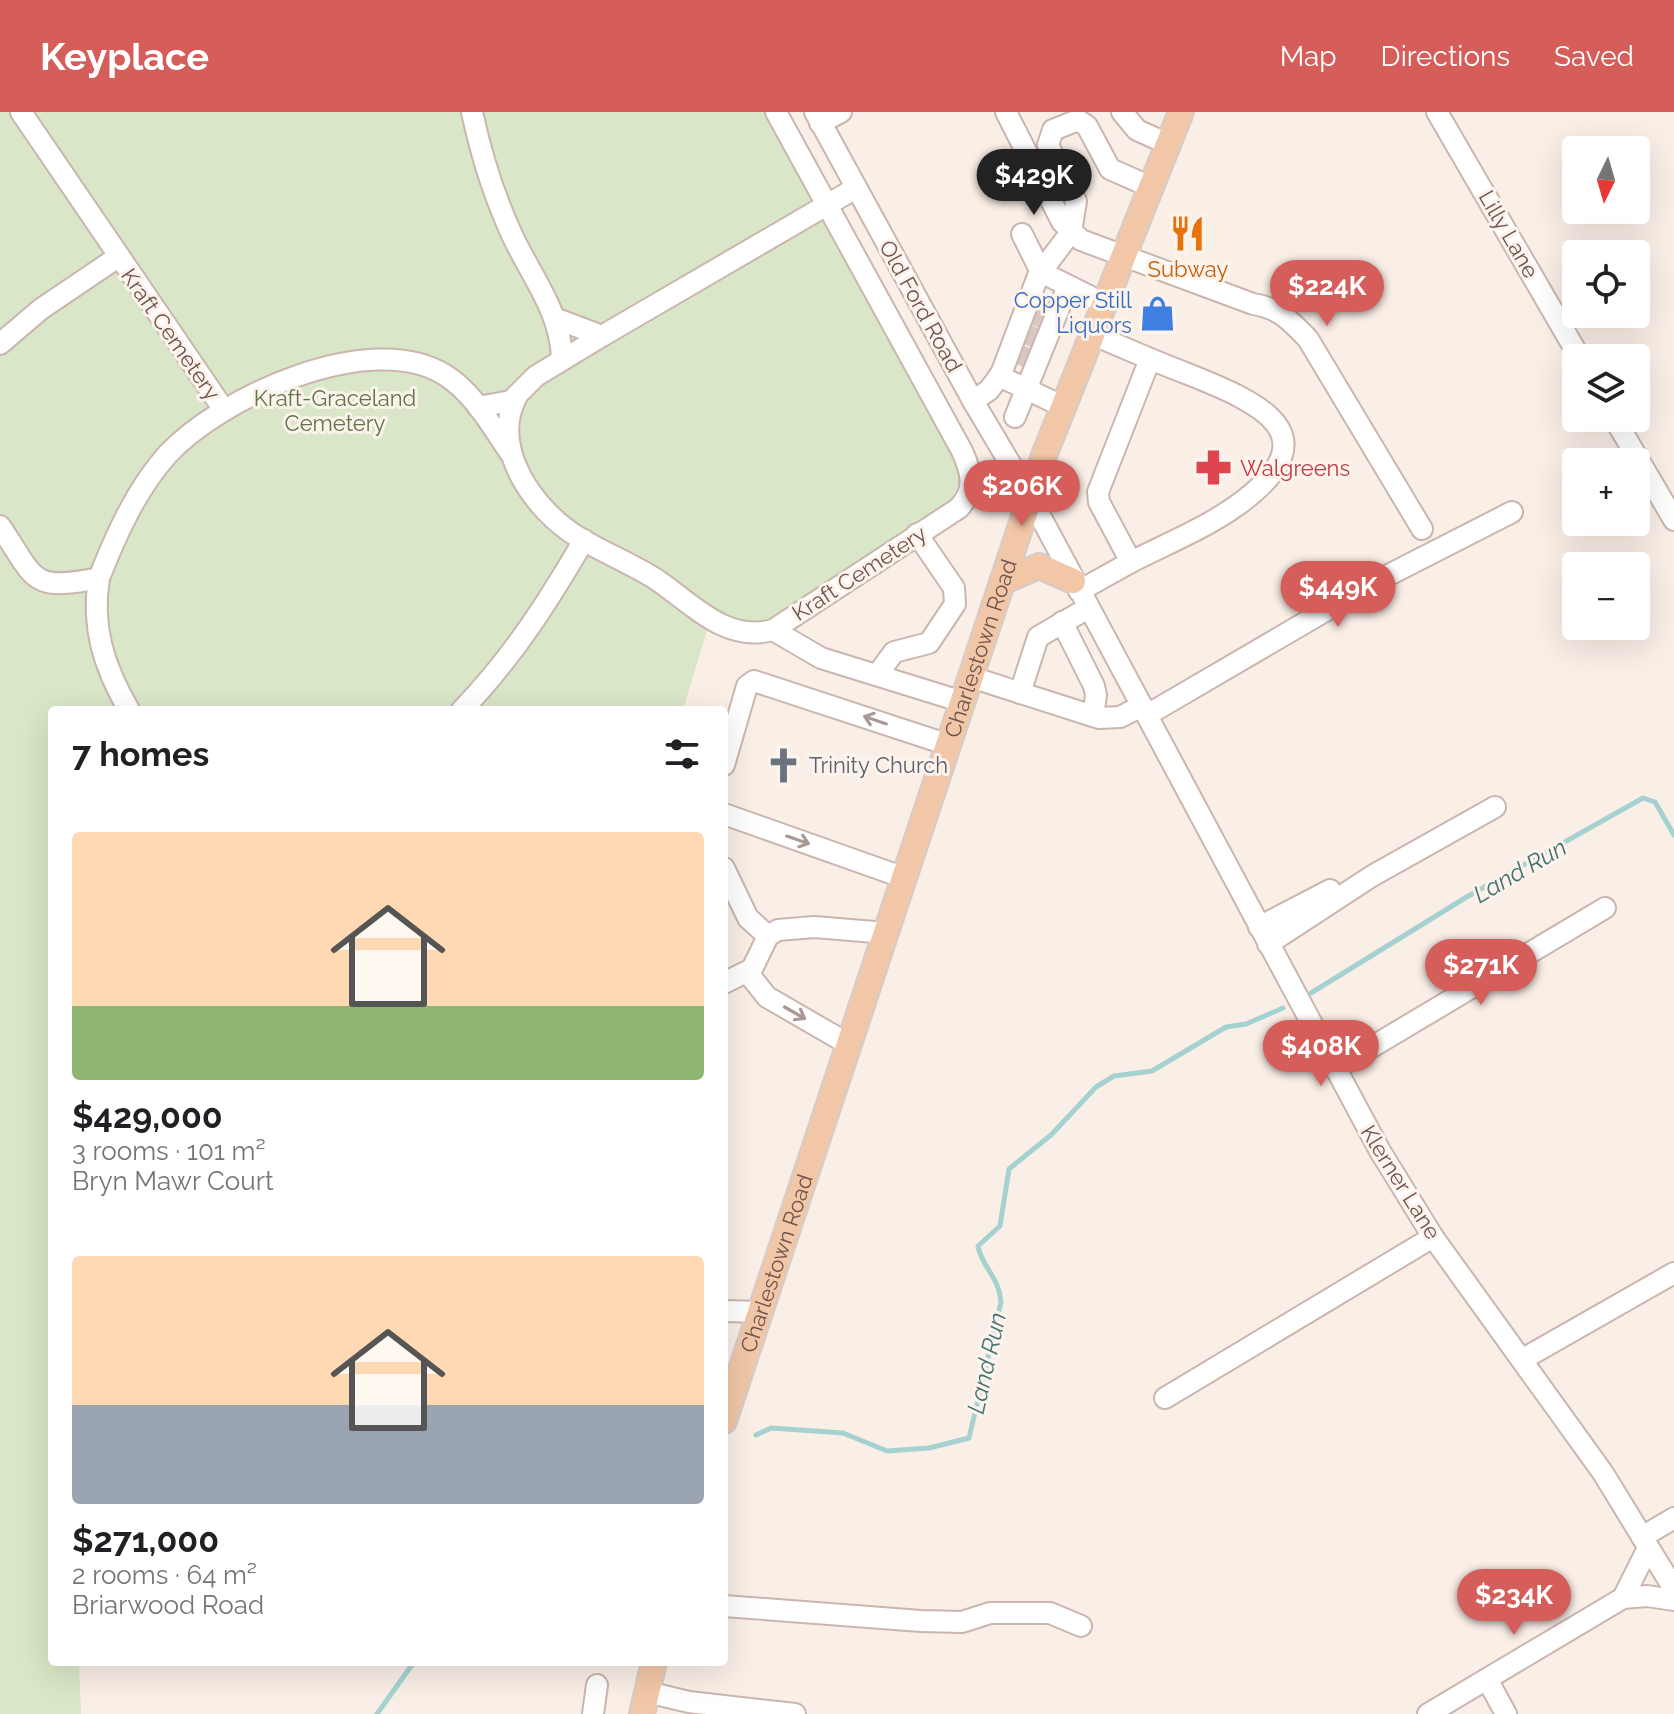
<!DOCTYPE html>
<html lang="en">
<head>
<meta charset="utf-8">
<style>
  body { margin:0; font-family:Raleway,sans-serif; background:#f6f6f6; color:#202124; height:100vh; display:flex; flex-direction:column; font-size:30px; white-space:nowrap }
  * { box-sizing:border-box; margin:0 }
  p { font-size:26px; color:#757577 }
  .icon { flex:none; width:44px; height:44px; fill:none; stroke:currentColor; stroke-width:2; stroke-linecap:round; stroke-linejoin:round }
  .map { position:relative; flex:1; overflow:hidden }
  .side { position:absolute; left:48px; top:594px; width:680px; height:960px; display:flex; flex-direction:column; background:#fff; border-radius:8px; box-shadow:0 8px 32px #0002 }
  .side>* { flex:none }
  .needle { width:52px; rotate:185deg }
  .buttons { position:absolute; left:1562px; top:24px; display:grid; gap:16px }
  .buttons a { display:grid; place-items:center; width:88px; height:88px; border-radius:8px; background:#fff; box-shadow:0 8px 32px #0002; font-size:40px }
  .price { position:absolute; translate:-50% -68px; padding:0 18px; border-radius:28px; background:#d55e5a; color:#fff; font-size:26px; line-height:52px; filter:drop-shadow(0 2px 4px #0008) }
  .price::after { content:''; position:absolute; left:50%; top:48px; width:24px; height:18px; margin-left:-12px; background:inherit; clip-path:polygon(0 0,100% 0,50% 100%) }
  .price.on { background:#222; color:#fff }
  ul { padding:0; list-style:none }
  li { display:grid; align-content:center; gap:16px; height:424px; padding:0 24px }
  li span { display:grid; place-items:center; height:248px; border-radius:8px; color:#555 }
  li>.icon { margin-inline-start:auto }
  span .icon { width:144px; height:144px; fill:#fffc; stroke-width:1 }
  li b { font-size:34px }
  h2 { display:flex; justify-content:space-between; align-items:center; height:96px; padding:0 24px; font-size:34px }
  header { display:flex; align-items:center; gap:48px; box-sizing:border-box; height:112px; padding:0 40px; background:#d55e5a; color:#fff }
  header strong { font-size:38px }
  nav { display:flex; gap:44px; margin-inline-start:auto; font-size:28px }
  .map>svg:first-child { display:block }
  .green { fill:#d9e6c7 }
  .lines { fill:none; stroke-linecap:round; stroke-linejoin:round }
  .stream { stroke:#a5d2d0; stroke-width:5 }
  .minor-tunnel { stroke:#d8c8c1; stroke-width:20; stroke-dasharray:20 10; stroke-linecap:butt }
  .minor-casing { stroke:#cab6ae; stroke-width:24 }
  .major-casing { stroke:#d4ccca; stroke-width:28 }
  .minor { stroke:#fff; stroke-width:20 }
  .major { stroke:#f1c7a7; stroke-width:24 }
  .oneway { stroke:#a99895 }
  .labels { text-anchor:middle; stroke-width:6; stroke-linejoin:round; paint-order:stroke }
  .street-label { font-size:22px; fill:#70544e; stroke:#fdf3ed }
  .food-label { font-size:22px; fill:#c56008; stroke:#fdf3ed }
  .shop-label { font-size:22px; fill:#366cbe; stroke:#fdf3ed; text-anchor:end }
  .park-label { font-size:22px; fill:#5e7548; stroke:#fdf3ed }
  .health-label { font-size:22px; fill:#be3a42; stroke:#fdf3ed; text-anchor:start }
  .worship-label { font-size:22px; fill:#5b616d; stroke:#fdf3ed; text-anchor:start }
  .water-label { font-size:24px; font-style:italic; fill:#447472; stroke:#fdf3ed }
</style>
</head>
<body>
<header>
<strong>Keyplace</strong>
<nav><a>Map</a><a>Directions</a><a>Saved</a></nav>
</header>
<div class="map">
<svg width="1674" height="1602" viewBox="0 0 1674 1602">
  <rect width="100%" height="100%" fill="#faefe7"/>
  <path class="green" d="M0,0H775L963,349L962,363L948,396L775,508L752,510L712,502L683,598H52V1550H79L81,1602H0Z"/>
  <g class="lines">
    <g class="stream">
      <path d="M1311,881L1465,786L1643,686L1655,690L1674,723"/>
      <path d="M756,1323L771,1316L843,1321L887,1339L929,1336L969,1326L1001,1190C999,1164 982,1156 978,1134L1000,1114L1009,1057L1051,1023L1096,975L1114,964L1152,959L1226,915L1246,912L1283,896"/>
      <path d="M377,1602L414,1550"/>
    </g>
    <g class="minor-tunnel">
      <path d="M1033,203L1051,209"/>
      <path d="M1026,222L1043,229"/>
      <path d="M1018,242L1035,249"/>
    </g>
    <defs>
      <g id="minor">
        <path d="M21,0L224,298"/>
        <path d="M472,0C481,42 494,84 512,123C531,164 561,200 562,247"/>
        <path d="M815,0L973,289L1030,385L1380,1039L1433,1125L1603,1361L1674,1477"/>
        <path d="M1006,0L1062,110L1081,128L1253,192C1279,196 1290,208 1308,227L1422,417"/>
        <path d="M1122,0L1137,18L1168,32"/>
        <path d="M1437,0L1580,246"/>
        <path d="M820,11L841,0"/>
        <path d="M1022,122L1041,160L1105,192"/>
        <path d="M557,207L602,224L856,76"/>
        <path d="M1092,222C1124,236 1156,250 1188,262C1258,290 1334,322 1239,392C1206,416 1166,432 1131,450L1099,390L1098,380L1150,247"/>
        <path d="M0,232L41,197L118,145"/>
        <path d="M999,264L1064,295"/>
        <path d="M516,286C490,337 535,399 578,425C602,440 630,451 654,466C691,490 724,531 773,518L959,396C976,377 972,361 962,339L776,0"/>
        <path d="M973,289L989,278L1001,262L1038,164L1071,120L1076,89L1048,33L1053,18L1078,8L1087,14L1110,57L1151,75"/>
        <path d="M478,295L511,289L536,264L602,224"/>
        <path d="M1015,305L1068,174"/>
        <path d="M1614,306L1674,408"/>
        <path d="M0,414C36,467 29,480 99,466C116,423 136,378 167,343C220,285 371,216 445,263C474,281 492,315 511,342"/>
        <path d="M99,466C91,515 104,555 129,598"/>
        <path d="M1079,479L1131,450"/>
        <path d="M1062,510L1094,574L1096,583L1093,604"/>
        <path d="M773,518L821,546L963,590"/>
        <path d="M877,563L894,540L929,531L955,492L954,476L917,422"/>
        <path d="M971,565L1099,606L1120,605L1142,594"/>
        <path d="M1020,581L1038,525L1088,496"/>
        <path d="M462,598C512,546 548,490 584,428"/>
        <path d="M1147,603L1373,471L1512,400"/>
        <path d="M724,653L747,574L754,569L949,633"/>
        <path d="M724,702L905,766"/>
        <path d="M724,756L748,806L768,824"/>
        <path d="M1259,815L1330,778"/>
        <path d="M1268,832L1372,764L1495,695"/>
        <path d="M747,860L767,885L850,933"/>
        <path d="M724,871L752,857L768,824L778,818L814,815L887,821"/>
        <path d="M1335,957L1605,796"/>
        <path d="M724,1199L762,1200"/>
        <path d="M1523,1247L1674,1161"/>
        <path d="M1165,1286L1433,1125"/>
        <path d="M1642,1425L1674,1406"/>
        <path d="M1623,1486L1648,1436"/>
        <path d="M724,1494L921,1509L962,1510L990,1501H1050L1081,1514"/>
        <path d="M1487,1567L1506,1602"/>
        <path d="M647,1580L689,1590L795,1602"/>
        <path d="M593,1602L597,1573"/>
        <path d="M1428,1602L1623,1486L1647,1484L1674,1488"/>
      </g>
      <g id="major">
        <path d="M1002,470L1039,454L1073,469"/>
        <path id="s1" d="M724,1309L1045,341L1181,0"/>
        <path d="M642,1602L654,1550"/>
      </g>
    </defs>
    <use href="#minor" class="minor-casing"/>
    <use href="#major" class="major-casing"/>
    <use href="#minor" class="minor"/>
    <use href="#major" class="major"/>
  </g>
  <defs><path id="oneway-shaft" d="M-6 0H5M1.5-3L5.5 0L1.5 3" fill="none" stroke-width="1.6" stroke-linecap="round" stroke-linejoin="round" transform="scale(2)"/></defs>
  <g class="oneway">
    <use href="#oneway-shaft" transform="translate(875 608) rotate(-161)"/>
    <use href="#oneway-shaft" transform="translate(798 728) rotate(19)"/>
    <use href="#oneway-shaft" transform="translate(795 901) rotate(30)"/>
  </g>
  <defs>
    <symbol id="restaurant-bare" viewBox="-9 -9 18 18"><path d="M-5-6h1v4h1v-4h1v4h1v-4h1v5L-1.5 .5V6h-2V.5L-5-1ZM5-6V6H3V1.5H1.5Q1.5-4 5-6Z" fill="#e8710a" stroke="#fdf3ed" stroke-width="2.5" paint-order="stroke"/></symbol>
    <symbol id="shop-bare" viewBox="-9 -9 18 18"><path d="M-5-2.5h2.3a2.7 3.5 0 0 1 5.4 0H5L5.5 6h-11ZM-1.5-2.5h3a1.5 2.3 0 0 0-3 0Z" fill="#3f7fe0" stroke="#fdf3ed" stroke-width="2.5" paint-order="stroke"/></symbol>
    <symbol id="pharmacy-bare" viewBox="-9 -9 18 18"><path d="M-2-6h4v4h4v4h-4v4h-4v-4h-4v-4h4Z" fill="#e0444e" stroke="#fdf3ed" stroke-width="2.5" paint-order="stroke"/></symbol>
    <symbol id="church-bare" viewBox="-9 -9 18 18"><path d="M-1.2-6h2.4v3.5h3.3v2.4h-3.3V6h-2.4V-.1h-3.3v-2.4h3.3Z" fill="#6b7280" stroke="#fdf3ed" stroke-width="2.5" paint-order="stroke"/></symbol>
  </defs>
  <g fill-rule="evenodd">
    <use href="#restaurant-bare" x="1162" y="96" width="51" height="51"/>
    <use href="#shop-bare" x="1132" y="176" width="51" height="51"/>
    <use href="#pharmacy-bare" x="1188" y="330" width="51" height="51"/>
    <use href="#church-bare" x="758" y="628" width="51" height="51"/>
  </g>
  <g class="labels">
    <g class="street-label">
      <text transform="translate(1509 122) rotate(60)" y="8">Lilly Lane</text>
      <text transform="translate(921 194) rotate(61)" y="8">Old Ford Road</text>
      <text transform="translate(171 222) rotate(55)" y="8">Kraft Cemetery</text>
      <text transform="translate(859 461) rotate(-33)" y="8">Kraft Cemetery</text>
      <text dy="8" stroke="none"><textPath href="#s1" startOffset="814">Charlestown Road</textPath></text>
      <text transform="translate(1401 1070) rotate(58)" y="8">Klerner Lane</text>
      <text dy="8" stroke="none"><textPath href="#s1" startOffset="166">Charlestown Road</textPath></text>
    </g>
    <g class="food-label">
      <text x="1188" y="165">Subway</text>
    </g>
    <g class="shop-label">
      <text x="1132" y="196">Copper Still<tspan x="1132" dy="25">Liquors</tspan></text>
    </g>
    <g class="park-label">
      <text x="335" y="294">Kraft-Graceland<tspan x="335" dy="25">Cemetery</tspan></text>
    </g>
    <g class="health-label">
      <text x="1240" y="364">Walgreens</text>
    </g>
    <g class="worship-label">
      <text x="809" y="661">Trinity Church</text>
    </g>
    <g class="water-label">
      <text transform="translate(1520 759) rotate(-30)" y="8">Land Run</text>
      <text transform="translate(987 1251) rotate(-77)" y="8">Land Run</text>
    </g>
  </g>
</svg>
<div class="buttons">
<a><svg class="needle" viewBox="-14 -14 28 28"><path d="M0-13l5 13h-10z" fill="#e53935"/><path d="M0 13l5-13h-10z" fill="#757577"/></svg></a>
<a><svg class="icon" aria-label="locate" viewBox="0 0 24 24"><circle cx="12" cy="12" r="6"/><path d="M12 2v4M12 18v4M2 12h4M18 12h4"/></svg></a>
<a><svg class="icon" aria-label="layers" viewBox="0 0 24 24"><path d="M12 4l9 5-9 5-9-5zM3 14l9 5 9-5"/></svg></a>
<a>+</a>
<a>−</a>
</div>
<b class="price on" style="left:1034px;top:105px">$429K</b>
<b class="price" style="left:1327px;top:216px">$224K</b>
<b class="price" style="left:1022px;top:416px">$206K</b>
<b class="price" style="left:1338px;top:517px">$449K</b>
<b class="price" style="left:1481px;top:895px">$271K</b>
<b class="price" style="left:1321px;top:976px">$408K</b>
<b class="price" style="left:1514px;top:1525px">$234K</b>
<section class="side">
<h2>7 homes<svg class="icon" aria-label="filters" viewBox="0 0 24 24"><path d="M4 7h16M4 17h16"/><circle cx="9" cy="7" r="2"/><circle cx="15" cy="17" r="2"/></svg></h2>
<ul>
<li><span style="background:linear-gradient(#ffd9b3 70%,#8fb573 0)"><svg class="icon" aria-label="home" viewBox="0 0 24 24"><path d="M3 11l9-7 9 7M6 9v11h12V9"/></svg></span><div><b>$429,000</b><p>3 rooms · 101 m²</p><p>Bryn Mawr Court</p></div></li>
<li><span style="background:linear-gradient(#ffd9b3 60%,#9aa5b1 0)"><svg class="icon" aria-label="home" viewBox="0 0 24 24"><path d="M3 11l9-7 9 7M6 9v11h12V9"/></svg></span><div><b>$271,000</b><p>2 rooms · 64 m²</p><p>Briarwood Road</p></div></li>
</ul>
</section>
</div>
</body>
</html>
